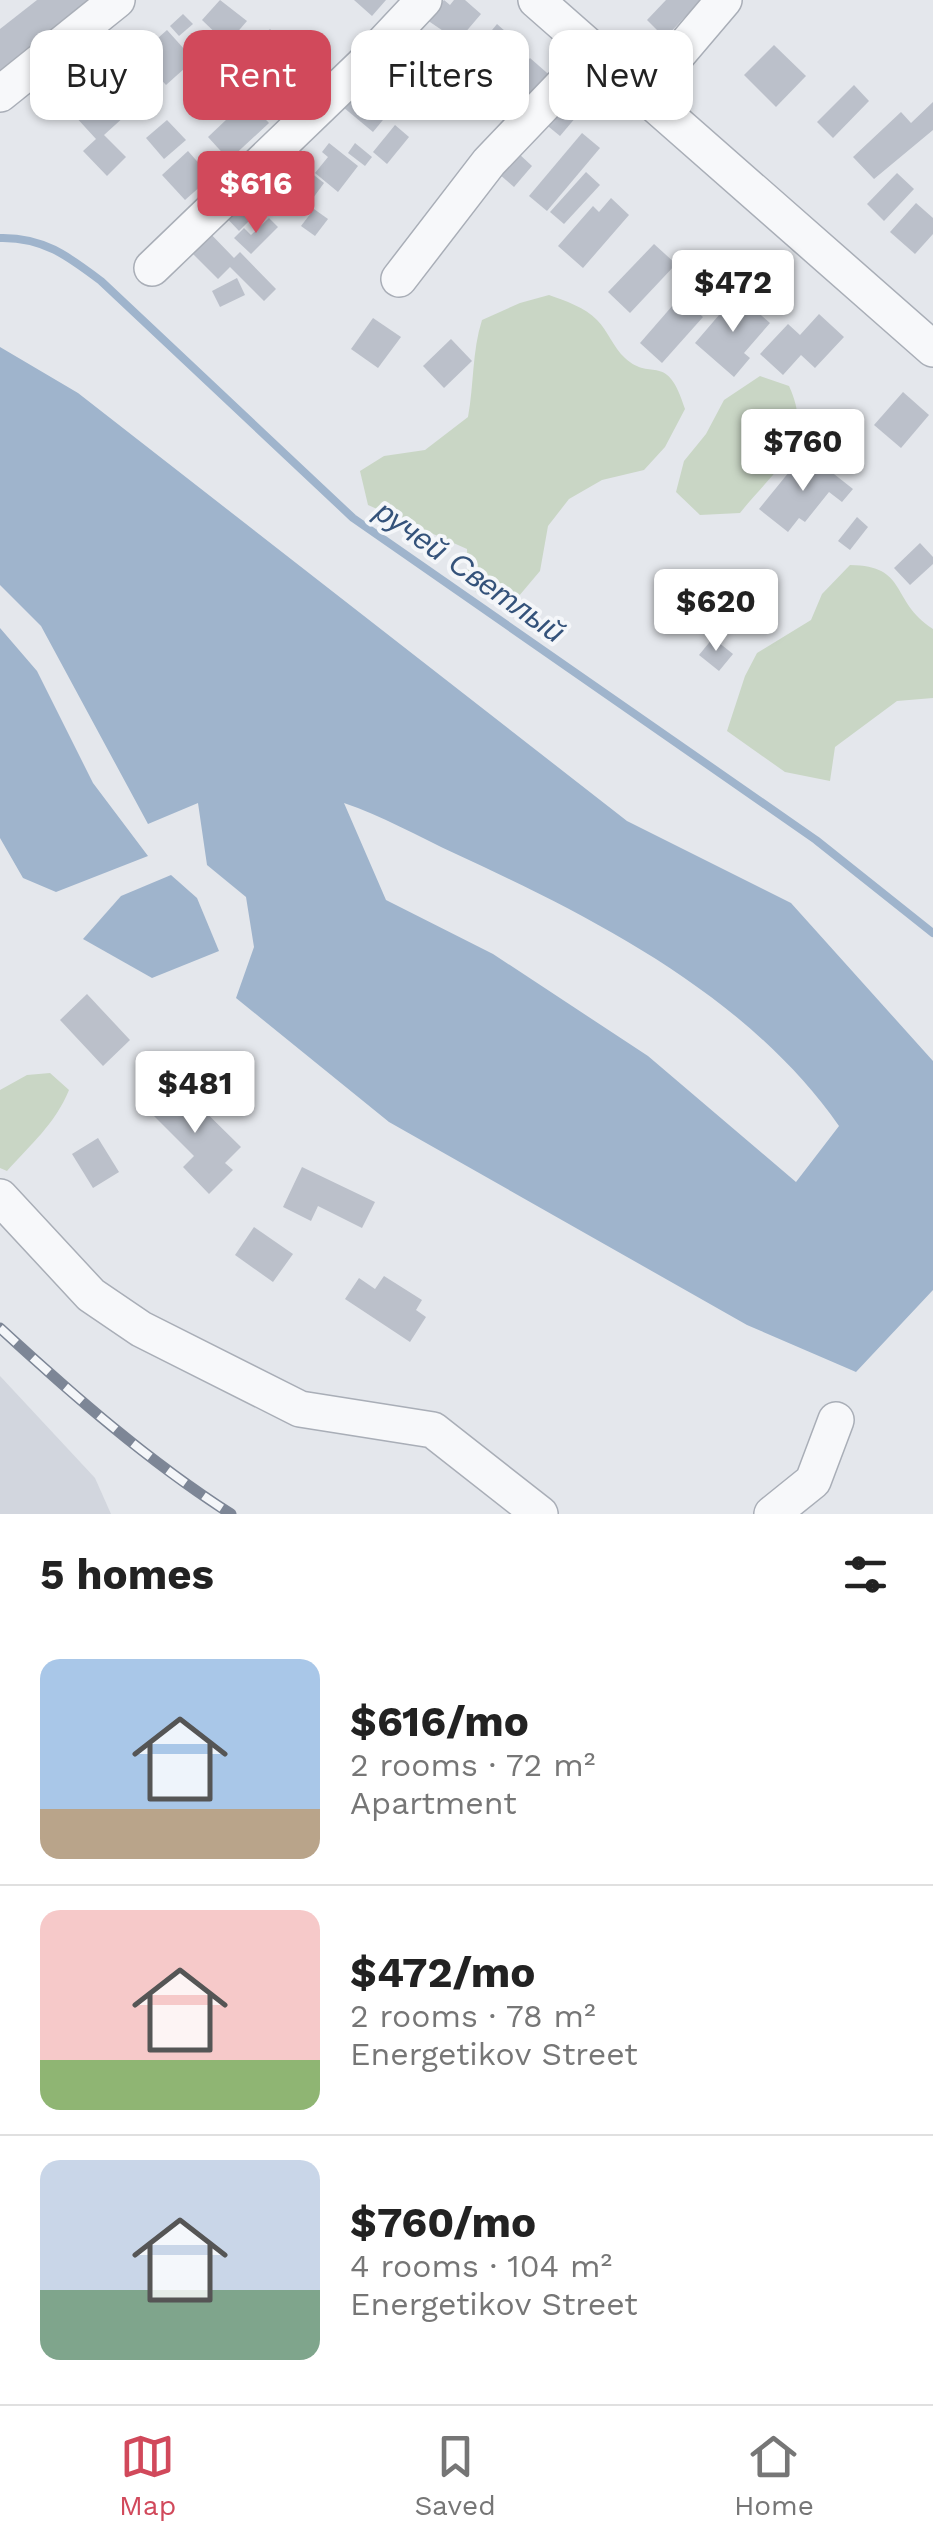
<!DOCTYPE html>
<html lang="en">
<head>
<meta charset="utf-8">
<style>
  body { margin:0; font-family:"Work Sans",sans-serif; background:#f2f2f2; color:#222; height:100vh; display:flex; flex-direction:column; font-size:38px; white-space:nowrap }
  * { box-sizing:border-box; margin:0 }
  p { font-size:32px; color:#767676 }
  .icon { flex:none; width:55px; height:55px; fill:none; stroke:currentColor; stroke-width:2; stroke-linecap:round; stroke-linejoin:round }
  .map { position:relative; height:1514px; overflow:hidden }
  .details { display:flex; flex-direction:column; background:#fff; flex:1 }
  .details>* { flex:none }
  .banner { position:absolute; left:30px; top:30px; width:875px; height:90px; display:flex; gap:20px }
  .price { position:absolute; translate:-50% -85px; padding:0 22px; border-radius:10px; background:#fff; color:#222; font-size:32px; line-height:65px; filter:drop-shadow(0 2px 5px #0008) }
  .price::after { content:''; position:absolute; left:50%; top:60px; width:30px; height:22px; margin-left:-15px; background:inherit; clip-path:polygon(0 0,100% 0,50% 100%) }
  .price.selected { background:#d1495b; color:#fff }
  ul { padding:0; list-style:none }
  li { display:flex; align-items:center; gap:30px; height:250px; padding:0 40px }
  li+li { border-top:2px solid #e0e0e0 }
  li span { display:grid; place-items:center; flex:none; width:280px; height:200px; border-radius:20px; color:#555 }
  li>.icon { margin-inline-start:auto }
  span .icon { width:120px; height:120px; fill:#fffc; stroke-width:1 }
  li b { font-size:42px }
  h2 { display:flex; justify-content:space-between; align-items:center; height:120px; padding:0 40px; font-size:42px }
  .pill { padding:0 35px; border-radius:20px; background:#fff; box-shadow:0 2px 8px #0004; font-size:35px; line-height:90px }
  .pill.selected { background:#d1495b; color:#fff }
  .menu { display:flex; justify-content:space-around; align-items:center; height:140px; border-top:2px solid #e0e0e0; background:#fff; font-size:28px; color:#767676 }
  .menu a { display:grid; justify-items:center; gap:5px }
  .menu .selected { color:#d1495b }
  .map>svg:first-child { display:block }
  .built { fill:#d2d6de }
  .green { fill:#c9d6c5 }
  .water { fill:#9fb4cc; fill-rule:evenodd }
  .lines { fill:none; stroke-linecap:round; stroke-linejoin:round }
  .stream { stroke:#9fb4cc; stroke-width:8 }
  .building { fill:#bbc0ca }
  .minor-casing { stroke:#a9aeb7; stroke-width:38 }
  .minor { stroke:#f7f8fa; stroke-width:35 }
  .rail-casing { stroke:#7d8696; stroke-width:11 }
  .rail { stroke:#f4f6f9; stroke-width:8; stroke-dasharray:22; stroke-linecap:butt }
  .labels { text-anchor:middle; stroke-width:8; stroke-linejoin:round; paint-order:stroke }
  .water-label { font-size:30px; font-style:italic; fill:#34527a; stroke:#f4f6f9 }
</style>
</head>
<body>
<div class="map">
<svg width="933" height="1514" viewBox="0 0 933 1514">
  <rect width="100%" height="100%" fill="#e4e7ec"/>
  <path class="built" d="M0,1376L95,1478L111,1514H0Z"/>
  <g class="green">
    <path d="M549,295C565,301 585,307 597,320C608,331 613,347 625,358C652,383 667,350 685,409L665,447L644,470L602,480L569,499L548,526L540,571L513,603L476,592L468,573L467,549L368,505L360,471L384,456L425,450L468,417C474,385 472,351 482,320L520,303Z"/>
    <path d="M760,376L789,386C816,444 774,470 740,513L700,515L676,492L684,461L706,434L724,400Z"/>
    <path d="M850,565C909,566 889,600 933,629V698L897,701L835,747L830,781L785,772L727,731L745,676L757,653L811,620L822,594Z"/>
    <path d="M50,1073L69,1090C55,1124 31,1144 7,1171L0,1168V1090L27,1075Z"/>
  </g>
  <g class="water">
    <path d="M0,347L78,393L627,821L791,903L933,1061V1290L856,1372L747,1325L389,1122L236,998L254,947L246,897L207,865L198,803L148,824L41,626L0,585ZM344,803C381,815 419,837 456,854C597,919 748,996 839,1126L796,1182L648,1056L493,954L386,900Z"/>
    <path d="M0,628L37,671L93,783L148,856L56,892L23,878L0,838Z"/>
    <path d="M171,875L197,898L219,951L152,978L83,939L121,896Z"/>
  </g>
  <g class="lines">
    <path class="stream" d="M0,238C43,237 68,256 101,281L353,518L816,840L933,933"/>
  </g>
  <g class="building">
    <path d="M37,0H89L0,71V29Z"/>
    <path d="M220,0L247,21L227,44L202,20Z"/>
    <path d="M354,0H386L372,16Z"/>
    <path d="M444,0L450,5L454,0H465L481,14L458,41L427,20Z"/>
    <path d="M666,0H701L665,38L647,20Z"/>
    <path d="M183,14L193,24L179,36L170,26Z"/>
    <path d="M497,24L521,45L497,72L474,52Z"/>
    <path d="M270,29L286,46L262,69L246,53Z"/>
    <path d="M167,30L194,60L166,85L139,55Z"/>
    <path d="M301,33L329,60L301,88L273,61Z"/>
    <path d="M125,35L138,49L121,64L109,50Z"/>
    <path d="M774,45L806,76L776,107L744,75Z"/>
    <path d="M452,53L471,68L478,60L493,73L471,99L437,70Z"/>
    <path d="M530,58L554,79L526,117L499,95Z"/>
    <path d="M495,74L505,82L488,102L479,94Z"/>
    <path d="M362,84L392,109L373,132L343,107Z"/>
    <path d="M854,85L869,101L833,138L817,122Z"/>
    <path d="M101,89L126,115L104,135L126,157L107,176L83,151L96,139L74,115Z"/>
    <path d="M565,96L582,110L560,136L543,122Z"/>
    <path d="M247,100L269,123L229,160L208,137Z"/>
    <path d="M933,102V130L874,179L853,157L901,112L911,123Z"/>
    <path d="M167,120L186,140L164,159L146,138Z"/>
    <path d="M395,125L409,137L387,164L373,152Z"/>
    <path d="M582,133L600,148L547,211L529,196Z"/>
    <path d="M329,143L358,166L338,192L315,173L328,157L322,152Z"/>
    <path d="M355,143L372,157L365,166L348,153Z"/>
    <path d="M188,151L211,177L185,200L162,175Z"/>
    <path d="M518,153L532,166L514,187L499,174Z"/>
    <path d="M292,158L324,183L305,209L289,197L294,190L277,177Z"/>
    <path d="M586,172L600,185L564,224L550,212Z"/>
    <path d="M897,173L914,189L884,221L867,204Z"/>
    <path d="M248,186L272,209L261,220L256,214L239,231L222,213Z"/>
    <path d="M611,198L629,215L583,268L558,246L593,206L599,212Z"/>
    <path d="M916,203L933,218V234L915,254L890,232Z"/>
    <path d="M314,209L328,219L315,236L301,226Z"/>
    <path d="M269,218L278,227L251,254L234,238L244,228L251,235Z"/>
    <path d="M204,227L234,258L240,252L276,289L264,301L230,267L218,279L185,246Z"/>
    <path d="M654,244L676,264L630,313L608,292Z"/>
    <path d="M237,278L245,295L220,307L212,291Z"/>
    <path d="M737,294L770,323L744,353L750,358L734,377L695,343Z"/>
    <path d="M680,297L703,317L662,363L640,343Z"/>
    <path d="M819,314L844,337L815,368L801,355L783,375L760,354L788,324L800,335Z"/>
    <path d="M373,318L401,337L378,368L351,349Z"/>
    <path d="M451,339L472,361L444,388L423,366Z"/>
    <path d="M903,392L929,415L901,448L874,425Z"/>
    <path d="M798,461L812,472L820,463L853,489L842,502L829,492L805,522L799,518L788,532L759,509Z"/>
    <path d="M857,517L868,527L850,550L838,541Z"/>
    <path d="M920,543L933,557V564L910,585L894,568Z"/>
    <path d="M713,638L733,654L719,671L699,655Z"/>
    <path d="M87,994L130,1040L103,1066L60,1020Z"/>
    <path d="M178,1085L241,1147L225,1163L233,1170L209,1194L183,1167L194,1156L140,1102L154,1089L164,1099Z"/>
    <path d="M98,1138L119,1172L93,1188L72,1154Z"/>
    <path d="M302,1167L375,1202L362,1228L318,1206L311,1221L283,1207Z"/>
    <path d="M254,1227L293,1254L273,1282L235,1255Z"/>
    <path d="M384,1276L422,1300L416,1310L426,1317L410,1342L345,1299L359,1278L375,1289Z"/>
  </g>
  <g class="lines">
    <defs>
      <g id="minor">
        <path d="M536,0L933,349"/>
        <path d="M645,93L724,0"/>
        <path d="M0,94L117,0"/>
        <path d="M152,268L363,65L424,0"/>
        <path d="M399,279L489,162L596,50"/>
        <path d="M0,1197L91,1295L141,1329L300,1409L433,1430L540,1514"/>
        <path d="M772,1514L813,1481L836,1420"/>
      </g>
    </defs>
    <use href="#minor" class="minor-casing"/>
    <use href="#minor" class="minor"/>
    <defs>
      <path id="rail" d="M0,1328C73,1395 148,1461 231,1514"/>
    </defs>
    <use href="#rail" class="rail-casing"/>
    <use href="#rail" class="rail"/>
  </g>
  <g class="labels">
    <g class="water-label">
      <text transform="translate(470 572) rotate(35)" y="10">ручей Светлый</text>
    </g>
  </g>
</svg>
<b class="price selected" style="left:256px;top:236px">$616</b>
<b class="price" style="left:733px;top:335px">$472</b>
<b class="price" style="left:803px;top:494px">$760</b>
<b class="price" style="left:716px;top:654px">$620</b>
<b class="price" style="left:195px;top:1136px">$481</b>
<div class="banner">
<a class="pill">Buy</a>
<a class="pill selected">Rent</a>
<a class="pill">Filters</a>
<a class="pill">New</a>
</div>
</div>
<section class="details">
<h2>5 homes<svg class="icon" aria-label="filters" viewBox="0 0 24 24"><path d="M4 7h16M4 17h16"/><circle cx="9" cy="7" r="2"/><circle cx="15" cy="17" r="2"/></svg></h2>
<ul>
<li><span style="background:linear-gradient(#a9c7e8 75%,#b9a48a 0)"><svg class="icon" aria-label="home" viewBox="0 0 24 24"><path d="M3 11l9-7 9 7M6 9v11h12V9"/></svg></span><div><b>$616/mo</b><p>2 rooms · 72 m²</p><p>Apartment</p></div></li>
<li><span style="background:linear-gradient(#f6c9c9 75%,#8fb573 0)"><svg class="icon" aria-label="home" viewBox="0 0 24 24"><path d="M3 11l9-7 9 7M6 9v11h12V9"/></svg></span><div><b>$472/mo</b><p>2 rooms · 78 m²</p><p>Energetikov Street</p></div></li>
<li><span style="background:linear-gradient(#c9d6e8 65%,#7fa58c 0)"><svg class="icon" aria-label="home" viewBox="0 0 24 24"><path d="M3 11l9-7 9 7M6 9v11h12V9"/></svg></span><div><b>$760/mo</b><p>4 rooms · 104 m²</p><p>Energetikov Street</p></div></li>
</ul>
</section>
<nav class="menu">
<a class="selected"><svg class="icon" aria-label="map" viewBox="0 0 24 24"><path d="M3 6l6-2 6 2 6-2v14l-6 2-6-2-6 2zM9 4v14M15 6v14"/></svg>Map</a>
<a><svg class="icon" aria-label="saved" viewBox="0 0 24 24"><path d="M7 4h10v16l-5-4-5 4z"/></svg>Saved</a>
<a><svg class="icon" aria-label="home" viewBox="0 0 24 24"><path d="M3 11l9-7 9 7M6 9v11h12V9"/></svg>Home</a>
</nav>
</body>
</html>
